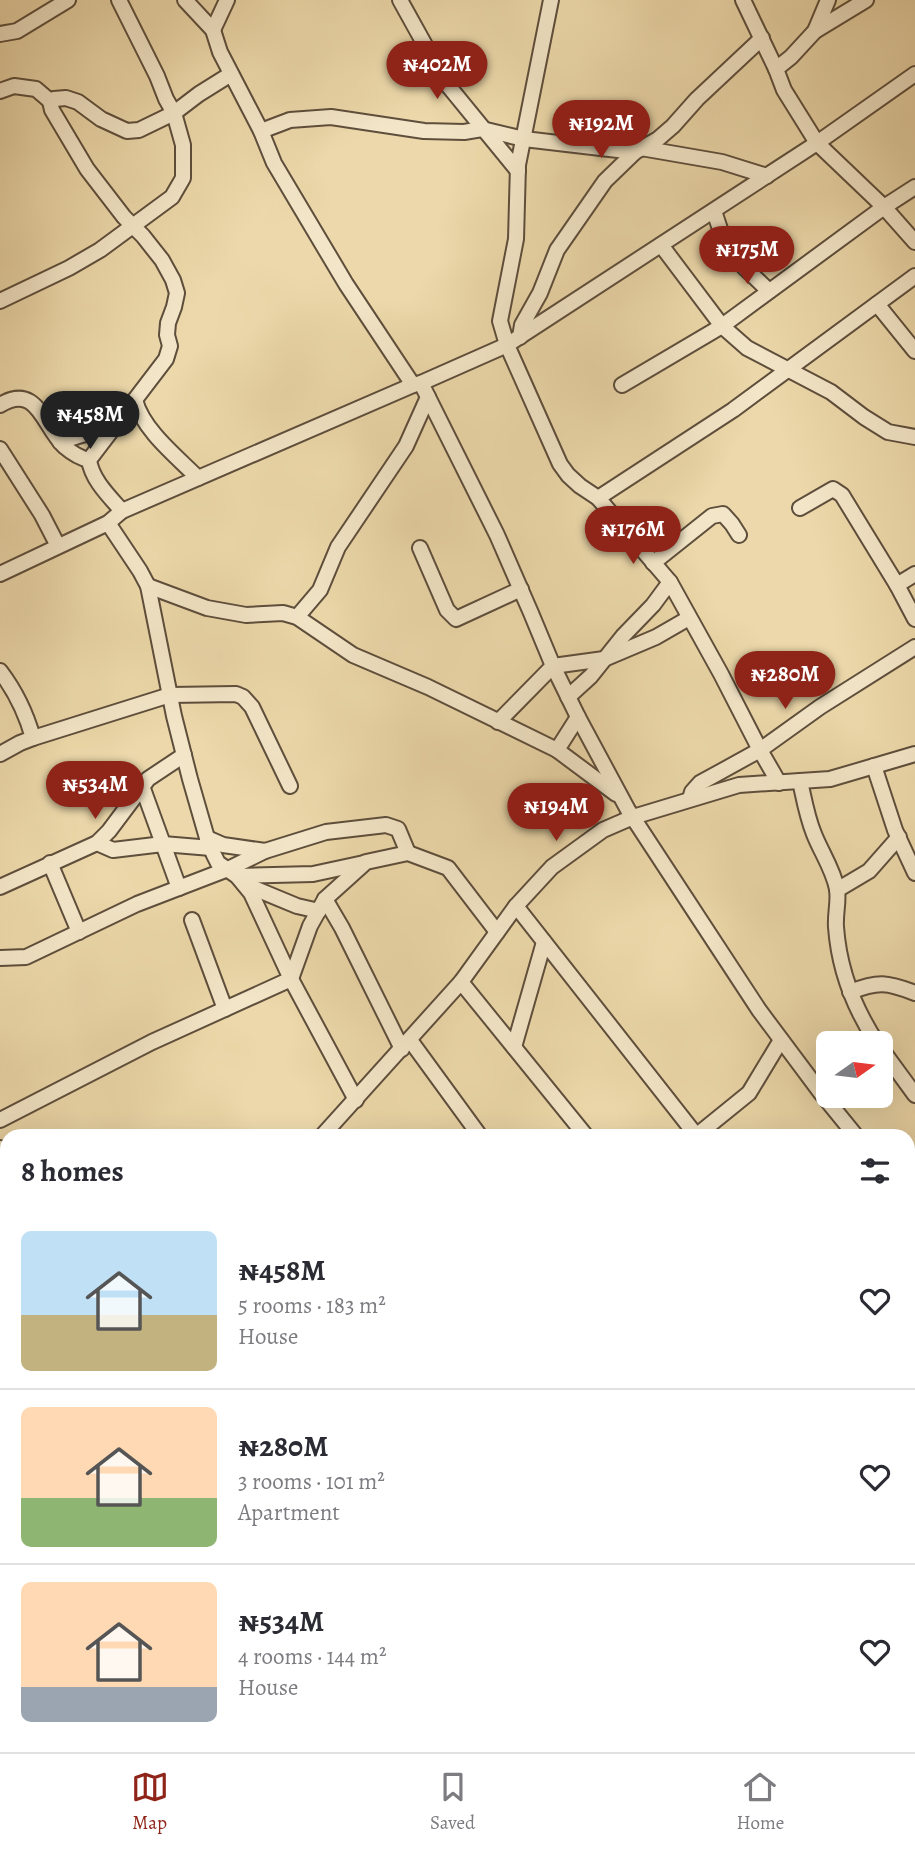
<!DOCTYPE html>
<html lang="en">
<head>
<meta charset="utf-8">
<style>
  body { margin:0; font-family:Alegreya,serif; background:#f2f2f3; color:#2b2b33; height:100vh; display:flex; flex-direction:column; font-size:26px; white-space:nowrap }
  * { box-sizing:border-box; margin:0 }
  p { font-size:23px; color:#7c7c81 }
  .icon { flex:none; width:38px; height:38px; fill:none; stroke:currentColor; stroke-width:2; stroke-linecap:round; stroke-linejoin:round }
  .map { position:relative; flex:1; overflow:hidden }
  .side { position:absolute; left:0px; top:1129px; width:915px; height:625px; display:flex; flex-direction:column; background:#fff; border-radius:21px 21px 0 0; box-shadow:0 7px 28px #0002 }
  .side>* { flex:none }
  .needle { width:46px; rotate:76deg }
  .fabs { position:absolute; left:816px; top:1031px; display:grid; gap:14px }
  .fabs a { display:grid; place-items:center; width:77px; height:77px; border-radius:10px; background:#fff; box-shadow:0 7px 28px #0002; font-size:35px }
  .price { position:absolute; translate:-50% -60px; padding:0 16px; border-radius:24px; background:#8f2418; color:#fff; font-size:23px; line-height:46px; filter:drop-shadow(0 2px 4px #0008) }
  .price::after { content:''; position:absolute; left:50%; top:42px; width:21px; height:16px; margin-left:-10px; background:inherit; clip-path:polygon(0 0,100% 0,50% 100%) }
  .price.active { background:#222; color:#fff }
  ul { padding:0; list-style:none }
  li { display:flex; align-items:center; gap:21px; height:175px; padding:0 21px }
  li+li { border-top:2px solid #e1e1e2 }
  li span { display:grid; place-items:center; flex:none; width:196px; height:140px; border-radius:10px; color:#555 }
  li>.icon { margin-inline-start:auto }
  span .icon { width:84px; height:84px; fill:#fffc; stroke-width:1 }
  li b { font-size:30px }
  h2 { display:flex; justify-content:space-between; align-items:center; height:84px; padding:0 21px; font-size:30px }
  .tab-bar { display:flex; justify-content:space-around; align-items:center; height:98px; border-top:2px solid #e1e1e2; background:#fff; font-size:19px; color:#7c7c81 }
  .tab-bar a { display:grid; justify-items:center; gap:4px }
  .tab-bar .active { color:#8f2418 }
  .map>svg:first-child { display:block }
  .lines { fill:none; stroke-linecap:round; stroke-linejoin:round }
  .minor-casing { stroke:#5e4e3c; stroke-width:18 }
  .minor { stroke:#f3e6c8; stroke-width:14 }
</style>
</head>
<body>
<div class="map">
<svg width="915" height="1752" viewBox="0 0 915 1752">
  <rect width="100%" height="100%" fill="#ecd8aa"/>
  <filter id="stains"><feTurbulence type="fractalNoise" baseFrequency=".00286" numOctaves="4"/><feColorMatrix values="0 0 0 0 .2 0 0 0 0 .09 0 0 0 0 .02 0 0 0 .5 -.17"/></filter>
  <radialGradient id="worn" r=".72"><stop offset=".6" stop-color="#630" stop-opacity="0"/><stop offset="1" stop-color="#630" stop-opacity=".3"/></radialGradient>
  <g class="lines">
    <defs>
      <g id="minor">
        <path d="M185,0L213,30L220,52L261,131L274,163L346,284L413,385"/>
        <path d="M400,0L446,83L518,171"/>
        <path d="M551,0L518,165L516,239L500,321L507,345L560,464L568,475L580,486L598,498L670,582L721,674L760,750L779,783"/>
        <path d="M743,0L776,69"/>
        <path d="M828,0L815,31L791,57L776,69L784,90L817,143L884,207L915,242"/>
        <path d="M213,30L227,0"/>
        <path d="M815,31L866,0"/>
        <path d="M0,34L17,31L68,0"/>
        <path d="M0,91L14,86L36,89L50,101"/>
        <path d="M261,131L290,120L331,117L424,131L464,132L482,129L524,139L635,152"/>
        <path d="M641,148L722,162L767,176"/>
        <path d="M714,211L725,244L744,267L769,291"/>
        <path d="M661,245L722,326L747,348L831,392L864,417L888,432L915,437"/>
        <path d="M0,301L69,268L100,250L172,197L183,178V145L174,113L166,99L157,76L119,0"/>
        <path d="M877,304L915,351"/>
        <path d="M520,337L522,325L540,293L557,250L605,181L635,152L658,139L673,126L697,99L762,38"/>
        <path d="M421,383L497,535L531,613L553,666L578,717L628,810L759,1010L821,1093L856,1136"/>
        <path d="M622,385L722,326L884,207L915,187"/>
        <path d="M135,400C143,430 176,456 198,478"/>
        <path d="M0,405C38,382 43,427 65,447C72,453 80,458 89,460"/>
        <path d="M60,442C78,436 94,430 113,429"/>
        <path d="M0,449L42,515L58,546"/>
        <path d="M598,498L733,410L915,276"/>
        <path d="M800,508L833,489L842,495L897,585L915,619"/>
        <path d="M122,511C109,496 92,480 89,460L166,359L170,346L167,335L168,323L174,307L177,293L173,280L162,260L143,236L124,217L87,169L52,110L50,101L54,99L66,98L78,102L101,119L127,131L139,130L174,113L199,94L231,74"/>
        <path d="M108,523L140,571L148,586L174,716L190,779L207,838L214,855L218,863L237,876L251,893L291,979L356,1100"/>
        <path d="M420,548L447,610L456,619L521,589"/>
        <path d="M653,563L712,516L723,514L732,524L739,535"/>
        <path d="M0,574L108,523L122,511L413,385L421,383L507,345L817,143L915,74"/>
        <path d="M897,585L915,574"/>
        <path d="M148,586L207,608L246,615L283,613L297,617L353,655L428,687L557,750L616,794"/>
        <path d="M297,617L320,590L338,547L406,446L428,397"/>
        <path d="M0,671C16,692 26,713 33,738L20,743L0,754"/>
        <path d="M568,697L591,676L623,636L653,605L670,582"/>
        <path d="M498,722L553,666L604,659L656,637L689,618"/>
        <path d="M33,738L170,695L236,694L243,697L252,707L290,786"/>
        <path d="M557,750L578,717"/>
        <path d="M874,766L895,830L915,873"/>
        <path d="M800,781C804,799 807,817 814,834C821,852 833,869 837,889C839,901 835,914 836,927C839,969 854,1008 877,1043"/>
        <path d="M142,786L179,888"/>
        <path d="M690,799L692,792L700,783L760,750L820,707L915,647"/>
        <path d="M207,838L223,845L265,851"/>
        <path d="M97,843L113,850L163,844L211,848"/>
        <path d="M50,863L79,932"/>
        <path d="M237,876L313,874L364,863"/>
        <path d="M244,884L297,906L319,911"/>
        <path d="M0,887L97,843L109,831L148,779L184,755"/>
        <path d="M837,890L869,871L899,837"/>
        <path d="M325,899L342,928L402,1049"/>
        <path d="M516,906L696,1135"/>
        <path d="M192,920L225,1009"/>
        <path d="M0,958L26,957L137,904L228,869L265,851L326,832L386,825L398,829L408,853"/>
        <path d="M461,982L586,1136"/>
        <path d="M850,992C878,981 887,982 915,993"/>
        <path d="M410,1040L480,1136"/>
        <path d="M514,1047L544,942"/>
        <path d="M880,1047L915,1095"/>
        <path d="M0,1120L152,1042L291,979L310,926L325,899L366,862L408,853L448,868L497,932"/>
        <path d="M322,1136L461,982L516,906L552,867L603,830L633,817L739,785L830,779L915,754"/>
        <path d="M696,1136L749,1093L781,1040"/>
        <path d="M0,1148L7,1161"/>
        <path d="M908,1214L915,1225"/>
        <path d="M0,1498L7,1491"/>
        <path d="M0,1628L7,1644"/>
        <path d="M48,1746L51,1752"/>
      </g>
    </defs>
    <use href="#minor" class="minor-casing"/>
    <use href="#minor" class="minor"/>
  </g>
  <rect width="100%" height="100%" filter="url(#stains)"/>
  <rect width="100%" height="100%" fill="url(#worn)"/>
</svg>
<div class="fabs">
<a><svg class="needle" viewBox="-14 -14 28 28"><path d="M0-13l5 13h-10z" fill="#e53935"/><path d="M0 13l5-13h-10z" fill="#7c7c81"/></svg></a>
</div>
<b class="price" style="left:437px;top:101px">₦402M</b>
<b class="price" style="left:601px;top:160px">₦192M</b>
<b class="price" style="left:747px;top:286px">₦175M</b>
<b class="price active" style="left:90px;top:451px">₦458M</b>
<b class="price" style="left:633px;top:566px">₦176M</b>
<b class="price" style="left:785px;top:711px">₦280M</b>
<b class="price" style="left:95px;top:821px">₦534M</b>
<b class="price" style="left:556px;top:843px">₦194M</b>
<section class="side">
<h2>8 homes<svg class="icon" aria-label="filters" viewBox="0 0 24 24"><path d="M4 7h16M4 17h16"/><circle cx="9" cy="7" r="2"/><circle cx="15" cy="17" r="2"/></svg></h2>
<ul>
<li><span style="background:linear-gradient(#bfe0f5 60%,#c2b280 0)"><svg class="icon" aria-label="home" viewBox="0 0 24 24"><path d="M3 11l9-7 9 7M6 9v11h12V9"/></svg></span><div><b>₦458M</b><p>5 rooms · 183 m²</p><p>House</p></div><svg class="icon" aria-label="heart" viewBox="0 0 24 24"><path d="M12 20l-8-8c-3-5 5-10 8-4 3-6 11-1 8 4z"/></svg></li>
<li><span style="background:linear-gradient(#ffd9b3 65%,#8fb573 0)"><svg class="icon" aria-label="home" viewBox="0 0 24 24"><path d="M3 11l9-7 9 7M6 9v11h12V9"/></svg></span><div><b>₦280M</b><p>3 rooms · 101 m²</p><p>Apartment</p></div><svg class="icon" aria-label="heart" viewBox="0 0 24 24"><path d="M12 20l-8-8c-3-5 5-10 8-4 3-6 11-1 8 4z"/></svg></li>
<li><span style="background:linear-gradient(#ffd9b3 75%,#9aa5b1 0)"><svg class="icon" aria-label="home" viewBox="0 0 24 24"><path d="M3 11l9-7 9 7M6 9v11h12V9"/></svg></span><div><b>₦534M</b><p>4 rooms · 144 m²</p><p>House</p></div><svg class="icon" aria-label="heart" viewBox="0 0 24 24"><path d="M12 20l-8-8c-3-5 5-10 8-4 3-6 11-1 8 4z"/></svg></li>
</ul>
</section>
</div>
<nav class="tab-bar">
<a class="active"><svg class="icon" aria-label="map" viewBox="0 0 24 24"><path d="M3 6l6-2 6 2 6-2v14l-6 2-6-2-6 2zM9 4v14M15 6v14"/></svg>Map</a>
<a><svg class="icon" aria-label="saved" viewBox="0 0 24 24"><path d="M7 4h10v16l-5-4-5 4z"/></svg>Saved</a>
<a><svg class="icon" aria-label="home" viewBox="0 0 24 24"><path d="M3 11l9-7 9 7M6 9v11h12V9"/></svg>Home</a>
</nav>
</body>
</html>
